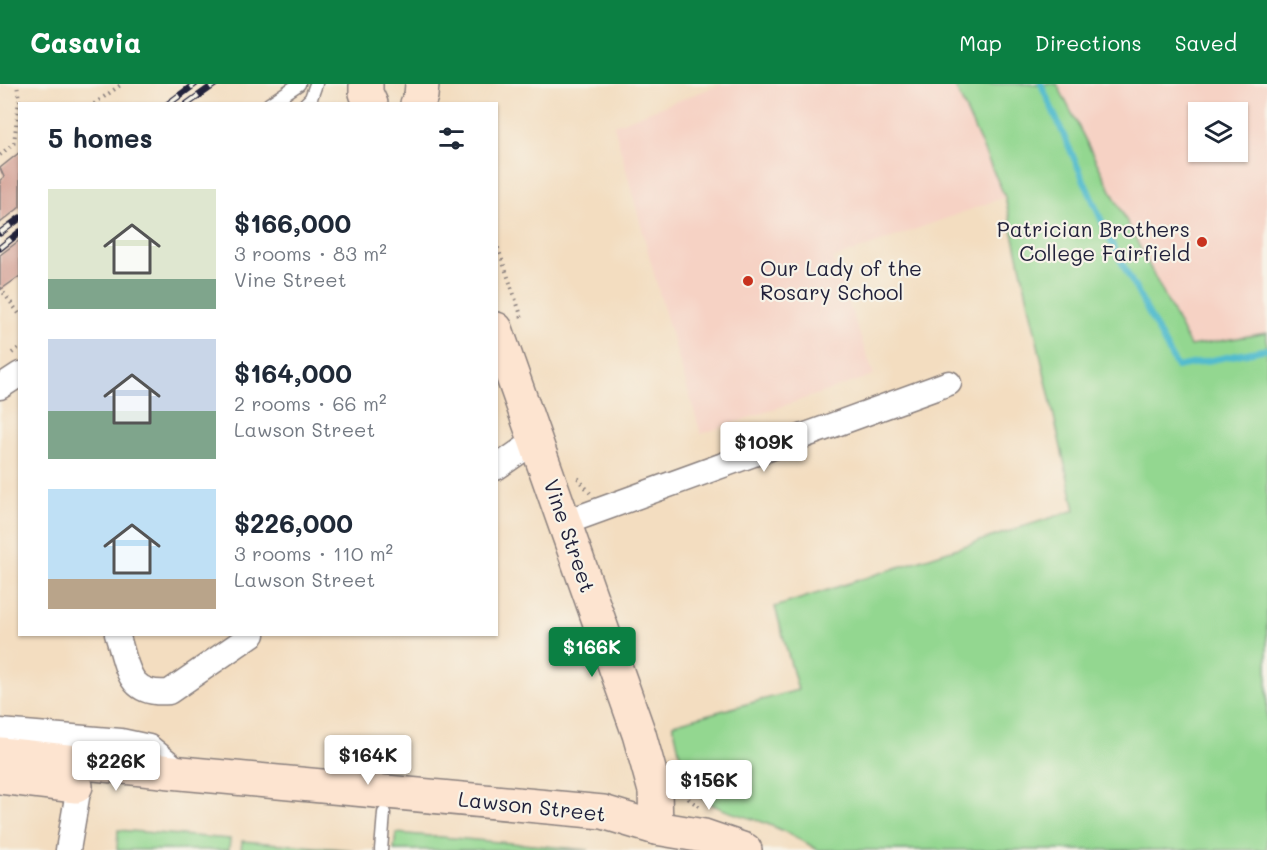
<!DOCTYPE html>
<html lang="en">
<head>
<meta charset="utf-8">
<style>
  body { margin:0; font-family:Mali,sans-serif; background:#f2f2f3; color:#1f2937; height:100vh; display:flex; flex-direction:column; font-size:22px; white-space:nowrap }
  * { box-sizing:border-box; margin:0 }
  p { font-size:20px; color:#747a83 }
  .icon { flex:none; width:33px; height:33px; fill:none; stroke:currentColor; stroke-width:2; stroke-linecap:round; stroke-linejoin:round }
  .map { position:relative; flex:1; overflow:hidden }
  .side { position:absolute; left:18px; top:18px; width:480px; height:534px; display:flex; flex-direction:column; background:#fff; border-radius:0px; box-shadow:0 2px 4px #0004 }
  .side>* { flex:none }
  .tools { position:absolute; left:1188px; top:18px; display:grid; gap:12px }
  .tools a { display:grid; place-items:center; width:60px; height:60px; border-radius:0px; background:#fff; box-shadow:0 2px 4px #0004; font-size:30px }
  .price { position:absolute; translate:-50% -51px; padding:0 14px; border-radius:6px; background:#fff; color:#222; font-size:20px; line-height:39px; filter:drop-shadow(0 2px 3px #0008) }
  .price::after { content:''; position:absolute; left:50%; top:36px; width:18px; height:14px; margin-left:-9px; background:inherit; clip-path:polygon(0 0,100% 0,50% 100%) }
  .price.current { background:#0b8043; color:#fff }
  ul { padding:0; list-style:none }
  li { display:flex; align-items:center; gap:18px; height:150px; padding:0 30px }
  li span { display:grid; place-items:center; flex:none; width:168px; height:120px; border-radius:0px; color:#555 }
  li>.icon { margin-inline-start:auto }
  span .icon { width:72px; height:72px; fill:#fffc; stroke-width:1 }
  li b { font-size:26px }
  h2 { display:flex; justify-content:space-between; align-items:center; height:72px; padding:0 30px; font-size:26px }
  header { display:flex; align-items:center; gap:36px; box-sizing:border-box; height:84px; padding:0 30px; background:#0b8043; color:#fff }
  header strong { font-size:28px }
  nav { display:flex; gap:33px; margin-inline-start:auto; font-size:21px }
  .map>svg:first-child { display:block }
  .built { fill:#f6d2c4; fill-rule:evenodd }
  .green { fill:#93d790; stroke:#5a7c66; stroke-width:1.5 }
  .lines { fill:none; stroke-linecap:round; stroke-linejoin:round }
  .stream { stroke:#51bbce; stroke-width:6 }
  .building { fill:#d39e93 }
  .service-casing { stroke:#8a807e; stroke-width:15 }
  .minor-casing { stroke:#8a807e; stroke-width:27 }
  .secondary-casing { stroke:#8a807e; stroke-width:36 }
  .path { stroke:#8a807e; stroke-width:4; stroke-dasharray:1.5 4.5; stroke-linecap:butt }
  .service { stroke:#fff; stroke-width:12 }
  .minor { stroke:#fff; stroke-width:24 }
  .secondary { stroke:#fde4d0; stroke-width:33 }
  .rail-casing { stroke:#22223b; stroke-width:7 }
  .rail { stroke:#f7f3e8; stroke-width:4.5; stroke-dasharray:14; stroke-linecap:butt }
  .poi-dot { fill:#c8321e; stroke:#f7f3e8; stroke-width:2 }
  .labels { text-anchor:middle; stroke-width:4.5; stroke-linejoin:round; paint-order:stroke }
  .poi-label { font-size:21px; fill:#22223b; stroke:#f7f3e8; text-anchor:end }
  .street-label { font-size:21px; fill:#22223b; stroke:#f7f3e8 }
</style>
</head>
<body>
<header>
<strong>Casavia</strong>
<nav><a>Map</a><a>Directions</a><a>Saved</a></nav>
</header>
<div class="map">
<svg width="1267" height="766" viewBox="0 0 1267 766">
  <rect width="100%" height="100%" fill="#f7f3e8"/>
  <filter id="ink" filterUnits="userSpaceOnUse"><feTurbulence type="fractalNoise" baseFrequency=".0167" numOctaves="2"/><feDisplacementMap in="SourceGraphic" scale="12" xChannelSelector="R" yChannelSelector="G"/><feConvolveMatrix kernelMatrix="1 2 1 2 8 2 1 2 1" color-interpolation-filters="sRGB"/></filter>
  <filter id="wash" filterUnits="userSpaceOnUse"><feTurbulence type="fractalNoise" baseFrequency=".008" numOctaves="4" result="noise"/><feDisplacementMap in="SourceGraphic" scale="24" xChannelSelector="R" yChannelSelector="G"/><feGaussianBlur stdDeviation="1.35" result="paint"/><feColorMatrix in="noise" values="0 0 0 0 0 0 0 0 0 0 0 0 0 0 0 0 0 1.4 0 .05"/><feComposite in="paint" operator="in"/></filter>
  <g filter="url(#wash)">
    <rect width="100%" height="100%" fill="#f3ddc0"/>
    <g class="built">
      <path d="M722,0H954L1005,113L833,175L874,291L701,350L662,219L614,41Z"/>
      <path d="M1057,0H1267V249L1190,262ZM1198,28H1238V68H1198Z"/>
    </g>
    <g class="green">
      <path d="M954,0H1057L1190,262L1267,249V766H818C802,756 783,746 765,739C741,730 706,726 692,702C681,685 678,660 673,640L798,606L775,523L1075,426L1005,113Z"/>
      <path d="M118,746L230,755L229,766H117Z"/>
      <path d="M396,749L589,766H394Z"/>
      <path d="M242,757L354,766H241Z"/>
    </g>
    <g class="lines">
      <path class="stream" d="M1041,0L1112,160L1177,283L1267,265"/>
    </g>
    <g id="blocks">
      <g class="building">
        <path d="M20,68V123L0,139V96L4,93L0,84Z"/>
        <path d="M20,156V192L0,206V171Z"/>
      </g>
    </g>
  </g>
  <g filter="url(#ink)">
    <use href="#blocks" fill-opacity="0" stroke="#8a807e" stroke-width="1.5"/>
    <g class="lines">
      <defs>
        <g id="service">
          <path d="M269,20L299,0"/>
          <path d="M305,20L311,14L316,0"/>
          <path d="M381,766L384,729"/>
        </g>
        <g id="minor">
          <path d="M0,303L20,290"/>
          <path d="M496,384L535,357"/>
          <path d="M564,439L949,299"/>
          <path d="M117,550C128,583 127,612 169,608L253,550"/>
          <path d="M0,647L121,657L149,663L181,689"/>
          <path d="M68,766L79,702"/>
        </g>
        <g id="secondary">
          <path d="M366,0V9L371,20"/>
          <path d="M417,20L421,12L422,0"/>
          <path d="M496,245L639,650L655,707L656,744"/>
          <path d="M0,670L181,689L603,728L656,744L704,752L745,766"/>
          <path d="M0,693L76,702"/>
        </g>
      </defs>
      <use href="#service" class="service-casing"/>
      <use href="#minor" class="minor-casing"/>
      <use href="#secondary" class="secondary-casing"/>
      <g class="path">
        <path d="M94,20L122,0"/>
        <path d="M14,59L19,16L17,0"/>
        <path d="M0,71L14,59L20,57"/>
        <path d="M496,158L523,237"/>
        <path d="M0,204L20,231"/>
        <path d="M12,269L20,263"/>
        <path d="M578,394L590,409"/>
        <path d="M681,698L689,715L701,724"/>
      </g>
      <use href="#service" class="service"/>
      <use href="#minor" class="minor"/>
      <use href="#secondary" class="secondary"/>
      <defs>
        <g id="rail">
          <path d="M168,20L195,0"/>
          <path d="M187,20L215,0"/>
          <path d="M0,149L20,134"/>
          <path d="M0,164L20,148"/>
        </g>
      </defs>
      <use href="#rail" class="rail-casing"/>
      <use href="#rail" class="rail"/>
    </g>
  </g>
  <g class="poi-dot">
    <circle cx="1202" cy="158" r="6"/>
    <circle cx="748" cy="197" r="6"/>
  </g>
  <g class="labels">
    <g class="poi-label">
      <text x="1190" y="153">Patrician Brothers<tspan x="1190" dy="24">College Fairfield</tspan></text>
      <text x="760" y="192" text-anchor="start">Our Lady of the<tspan x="760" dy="24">Rosary School</tspan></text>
    </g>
    <g class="street-label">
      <text transform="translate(569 452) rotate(71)" y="7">Vine Street</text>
      <text transform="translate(532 723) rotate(6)" y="7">Lawson Street</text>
    </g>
  </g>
</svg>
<div class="tools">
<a><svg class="icon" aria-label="layers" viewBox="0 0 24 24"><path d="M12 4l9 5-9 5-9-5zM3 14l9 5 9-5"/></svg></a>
</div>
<b class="price" style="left:764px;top:389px">$109K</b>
<b class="price current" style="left:592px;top:594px">$166K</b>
<b class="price" style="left:368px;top:702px">$164K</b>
<b class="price" style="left:116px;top:708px">$226K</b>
<b class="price" style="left:709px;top:727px">$156K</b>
<section class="side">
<h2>5 homes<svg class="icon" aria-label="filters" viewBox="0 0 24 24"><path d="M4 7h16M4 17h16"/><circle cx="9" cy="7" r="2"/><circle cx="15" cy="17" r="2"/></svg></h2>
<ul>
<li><span style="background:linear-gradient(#dfe7d0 75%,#7fa58c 0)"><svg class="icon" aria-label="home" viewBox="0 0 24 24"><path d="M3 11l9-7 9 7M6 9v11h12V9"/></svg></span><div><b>$166,000</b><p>3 rooms · 83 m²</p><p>Vine Street</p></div></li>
<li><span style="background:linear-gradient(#c9d6e8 60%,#7fa58c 0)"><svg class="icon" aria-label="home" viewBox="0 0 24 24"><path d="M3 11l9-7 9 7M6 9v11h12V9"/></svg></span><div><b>$164,000</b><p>2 rooms · 66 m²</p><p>Lawson Street</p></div></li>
<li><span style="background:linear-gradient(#bfe0f5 75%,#b9a48a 0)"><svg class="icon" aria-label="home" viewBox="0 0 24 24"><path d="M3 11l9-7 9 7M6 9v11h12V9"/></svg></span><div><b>$226,000</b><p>3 rooms · 110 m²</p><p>Lawson Street</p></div></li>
</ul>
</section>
</div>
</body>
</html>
